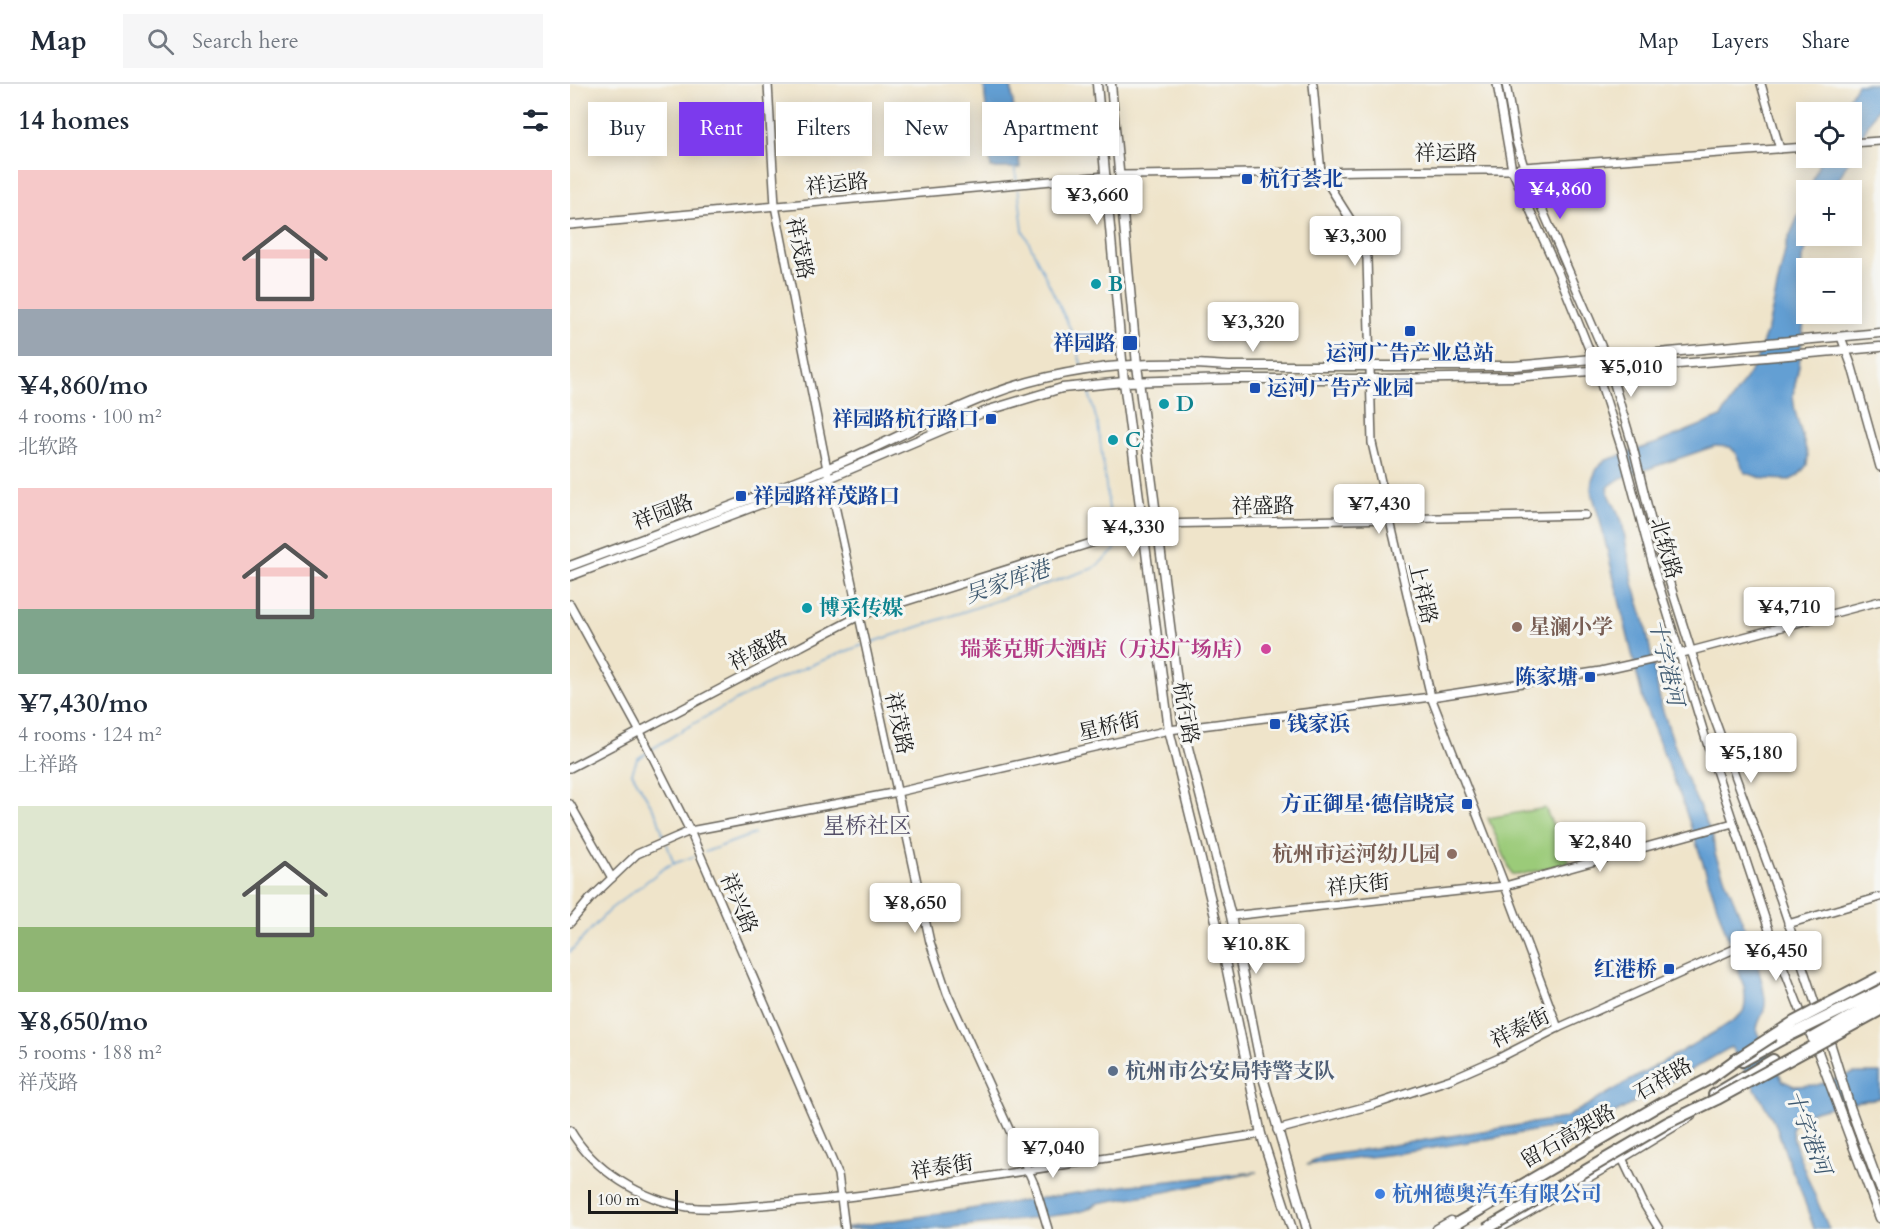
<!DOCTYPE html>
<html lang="en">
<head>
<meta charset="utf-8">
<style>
  body { margin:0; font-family:Cardo,"Noto Serif SC",serif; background:#f6f6f7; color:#1f2937; height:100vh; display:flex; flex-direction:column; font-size:22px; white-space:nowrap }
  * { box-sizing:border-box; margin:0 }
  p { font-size:20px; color:#747a83 }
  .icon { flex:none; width:33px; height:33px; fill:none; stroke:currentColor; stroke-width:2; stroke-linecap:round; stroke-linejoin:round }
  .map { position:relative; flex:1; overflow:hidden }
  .details { display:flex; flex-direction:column; background:#fff; width:570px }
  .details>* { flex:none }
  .hud { position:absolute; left:18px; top:18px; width:570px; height:54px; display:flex; gap:12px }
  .tools { position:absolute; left:1226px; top:18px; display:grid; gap:12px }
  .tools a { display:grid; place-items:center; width:66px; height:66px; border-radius:0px; background:#fff; box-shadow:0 3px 15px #0003; font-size:30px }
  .scale { position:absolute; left:18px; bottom:15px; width:90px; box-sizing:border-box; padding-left:6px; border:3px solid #1c1c1c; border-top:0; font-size:16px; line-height:21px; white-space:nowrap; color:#1c1c1c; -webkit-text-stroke:4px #f6f6f2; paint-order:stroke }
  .price { position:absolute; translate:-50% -51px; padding:0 14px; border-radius:6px; background:#fff; color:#222; font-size:20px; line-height:39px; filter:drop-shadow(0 2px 3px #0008) }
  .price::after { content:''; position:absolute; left:50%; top:36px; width:18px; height:14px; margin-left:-9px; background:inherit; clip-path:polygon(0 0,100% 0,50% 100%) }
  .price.on { background:#7c3aed; color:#fff }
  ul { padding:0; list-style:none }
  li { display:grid; align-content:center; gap:12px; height:318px; padding:0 18px }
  li span { display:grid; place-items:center; height:186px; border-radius:0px; color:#555 }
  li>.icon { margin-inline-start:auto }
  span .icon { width:108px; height:108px; fill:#fffc; stroke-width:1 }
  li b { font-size:26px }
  h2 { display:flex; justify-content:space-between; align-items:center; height:72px; padding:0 18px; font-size:26px }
  .pill { padding:0 21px; border-radius:0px; background:#fff; box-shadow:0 3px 15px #0003; font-size:21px; line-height:54px }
  .pill.on { background:#7c3aed; color:#fff }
  header { display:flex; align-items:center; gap:36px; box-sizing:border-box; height:84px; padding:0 30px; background:#fff; border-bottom:2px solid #e0e1e3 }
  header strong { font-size:28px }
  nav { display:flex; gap:33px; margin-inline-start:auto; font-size:21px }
  .search { width:420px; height:54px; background:#f6f6f7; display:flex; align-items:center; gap:15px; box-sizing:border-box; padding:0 21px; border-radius:0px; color:#747a83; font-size:22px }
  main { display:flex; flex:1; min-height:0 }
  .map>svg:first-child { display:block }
  .green { fill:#9bcb79; stroke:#5c744a; stroke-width:1.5 }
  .water { fill:#639fd3; stroke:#405e78; stroke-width:1.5 }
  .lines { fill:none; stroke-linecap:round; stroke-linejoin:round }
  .stream { stroke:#639fd3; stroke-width:1.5 }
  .minor-casing { stroke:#666259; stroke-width:10 }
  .major-casing { stroke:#666259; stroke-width:11 }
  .highway-casing { stroke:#666259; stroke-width:14 }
  .minor { stroke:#fff; stroke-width:7 }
  .major { stroke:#fff; stroke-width:8 }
  .highway { stroke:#fff; stroke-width:10 }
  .highway-bridge-casing { stroke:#666259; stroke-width:14; stroke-linecap:butt }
  .highway-bridge { stroke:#fff; stroke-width:10 }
  .transit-dot { fill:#1a4fb4; stroke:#f6f6f2; stroke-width:2 }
  .culture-dot { fill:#0f9aa8; stroke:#f6f6f2; stroke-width:2 }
  .education-dot { fill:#8d6e63; stroke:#f6f6f2; stroke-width:2 }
  .hotel-dot { fill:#d1479c; stroke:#f6f6f2; stroke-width:2 }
  .service-dot { fill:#5c6f8a; stroke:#f6f6f2; stroke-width:2 }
  .shop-dot { fill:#3f7fe0; stroke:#f6f6f2; stroke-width:2 }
  .labels { text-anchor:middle; stroke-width:6; stroke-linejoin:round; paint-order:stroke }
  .street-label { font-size:21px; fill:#1c1c1c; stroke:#f6f6f2 }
  .transit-label { font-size:21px; font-weight:bold; fill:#164399; stroke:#f6f6f2; text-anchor:end }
  .culture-label { font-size:21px; font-weight:bold; fill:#0d838f; stroke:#f6f6f2; text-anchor:start }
  .education-label { font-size:21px; font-weight:bold; fill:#785e54; stroke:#f6f6f2; text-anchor:start }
  .hotel-label { font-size:21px; font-weight:bold; fill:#b23c85; stroke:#f6f6f2; text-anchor:end }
  .service-label { font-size:21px; font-weight:bold; fill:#4e5e75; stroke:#f6f6f2; text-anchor:start }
  .shop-label { font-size:21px; font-weight:bold; fill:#366cbe; stroke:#f6f6f2; text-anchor:start }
  .water-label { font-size:22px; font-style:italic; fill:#3c576e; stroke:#f6f6f2 }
  .neighbourhood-label { font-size:22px; fill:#524d66; stroke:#f6f6f2 }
</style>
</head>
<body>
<header>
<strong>Map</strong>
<div class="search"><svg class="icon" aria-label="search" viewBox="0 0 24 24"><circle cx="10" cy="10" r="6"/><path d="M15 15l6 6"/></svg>Search here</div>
<nav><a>Map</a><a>Layers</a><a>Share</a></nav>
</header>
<main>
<section class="details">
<h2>14 homes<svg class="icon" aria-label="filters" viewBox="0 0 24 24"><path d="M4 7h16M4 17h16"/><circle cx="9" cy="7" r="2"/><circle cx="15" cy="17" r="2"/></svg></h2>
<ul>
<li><span style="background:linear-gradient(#f6c9c9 75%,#9aa5b1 0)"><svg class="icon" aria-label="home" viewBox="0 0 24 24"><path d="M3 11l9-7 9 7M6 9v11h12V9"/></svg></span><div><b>¥4,860/mo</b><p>4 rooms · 100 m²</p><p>北软路</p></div></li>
<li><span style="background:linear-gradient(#f6c9c9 65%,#7fa58c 0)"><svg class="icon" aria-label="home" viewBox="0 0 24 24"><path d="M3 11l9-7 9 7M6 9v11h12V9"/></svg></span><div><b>¥7,430/mo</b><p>4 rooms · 124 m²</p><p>上祥路</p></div></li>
<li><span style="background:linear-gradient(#dfe7d0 65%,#8fb573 0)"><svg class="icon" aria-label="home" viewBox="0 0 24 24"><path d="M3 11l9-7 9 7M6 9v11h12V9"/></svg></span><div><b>¥8,650/mo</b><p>5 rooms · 188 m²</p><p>祥茂路</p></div></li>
</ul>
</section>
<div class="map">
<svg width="1310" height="1145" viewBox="0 0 1310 1145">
  <rect width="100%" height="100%" fill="#f6f6f2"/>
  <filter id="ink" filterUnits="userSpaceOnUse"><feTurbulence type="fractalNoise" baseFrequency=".0167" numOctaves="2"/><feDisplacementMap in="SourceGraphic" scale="12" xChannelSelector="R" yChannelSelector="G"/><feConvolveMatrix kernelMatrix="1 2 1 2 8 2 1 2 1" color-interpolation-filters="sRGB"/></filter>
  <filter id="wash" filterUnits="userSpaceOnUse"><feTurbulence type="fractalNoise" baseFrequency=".008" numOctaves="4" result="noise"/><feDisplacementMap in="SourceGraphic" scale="24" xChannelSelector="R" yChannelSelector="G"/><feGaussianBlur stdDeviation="1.35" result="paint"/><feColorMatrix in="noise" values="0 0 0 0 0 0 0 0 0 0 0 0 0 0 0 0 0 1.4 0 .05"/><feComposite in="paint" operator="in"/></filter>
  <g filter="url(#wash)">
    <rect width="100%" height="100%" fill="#efe4ca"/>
    <path class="green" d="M975,724L1000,779L948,791L942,790L918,734Z"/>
    <g class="water">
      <path d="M414,0H441L450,84H421Z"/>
      <path d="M1287,0H1310V23L1305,28L1281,72V28H1271Z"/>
      <path d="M1251,74H1280L1263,106H1239Z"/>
      <path d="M1236,114V152H1242L1232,175L1230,204L1234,238L1229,282L1223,311L1225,327L1238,372L1237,381L1228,392L1220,396L1195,395L1175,389L1165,368L1160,363L1145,362L1051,394L1038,403V408L1052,437L1063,499L1075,539L1091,621L1114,689L1143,753L1145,770C1163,817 1187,863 1195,914C1197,930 1186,936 1187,948L1213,997L1224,1002L1247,1001L1284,989H1310V1014C1295,1016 1234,1026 1226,1036C1225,1037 1222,1044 1222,1045C1221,1059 1252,1128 1259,1145H1244L1229,1101L1220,1082L1206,1041L1161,963L990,1061L987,1043L839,1068L737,1081L753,1072L995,1034L1150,945C1172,930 1178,932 1174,903L1113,719L1074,620L1030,436L1021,406L1022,396L1027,385L1034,377L1087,359L1151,333L1184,282L1198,244L1217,158Z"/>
      <path d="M687,1088L595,1108L528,1119L516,1126L504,1129L460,1135L363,1145H267L560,1101Z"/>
    </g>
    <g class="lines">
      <g class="stream">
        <path d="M444,82L447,98"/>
        <path d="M448,103L453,146L502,248L512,283"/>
        <path d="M518,305L528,341L542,448"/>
        <path d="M297,560L524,484L545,466L544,456"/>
        <path d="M82,665C148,623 219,587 293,561"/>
        <path d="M78,668L67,675L62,689L87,731L95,756"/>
        <path d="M97,760L104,780"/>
        <path d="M135,768L184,750"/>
        <path d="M0,868L39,826L97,782L125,772"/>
      </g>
    </g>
  </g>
  <g filter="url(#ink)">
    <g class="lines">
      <defs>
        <g id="minor">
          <path d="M198,0L205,122L257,385L360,858L377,909L465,1102L478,1145"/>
          <path d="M743,0L751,89L782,138L797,174L802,359L861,613L935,802L988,944"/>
          <path d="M927,0L942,86L988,188L1023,275L1052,366L1082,478L1137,659L1200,849L1234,936"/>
          <path d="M936,0L946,57L954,83L1036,273L1063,363L1085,452L1131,598L1210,814L1249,931"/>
          <path d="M1191,0L1210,65"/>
          <path d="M1281,59L1310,57"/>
          <path d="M551,91C681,90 811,85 942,86L954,83L1236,63"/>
          <path d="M0,141L536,92"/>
          <path d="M1271,253L1282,283L1310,383"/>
          <path d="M587,440L1015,431"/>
          <path d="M0,520L69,646L120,747L268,1090L275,1145"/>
          <path d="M0,684L289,532L572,443"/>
          <path d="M0,720L42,794"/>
          <path d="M661,832L935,802L1163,739"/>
          <path d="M0,839L20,815L67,770L120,747L328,708L599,646L861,613L1031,587L1121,567L1310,517"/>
          <path d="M1218,840L1310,813"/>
          <path d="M0,1046C24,1087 72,1116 118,1123C142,1126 167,1123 191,1121C243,1117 293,1112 345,1104C460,1086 575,1067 691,1050"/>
          <path d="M707,1046L806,1020L881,995L929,974L988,944L1200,849"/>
          <path d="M1052,1074L1075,1122L1089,1145"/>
        </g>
        <g id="major">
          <path d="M527,0L554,298L599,646L650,853L691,1050L722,1145"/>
          <path d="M541,0L567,281L613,644L661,832L694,997L737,1145"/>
          <path d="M0,482C85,450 171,420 256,385C312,362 365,332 422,310C496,282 580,276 659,282H944L1310,249"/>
          <path d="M0,492L259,394L419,326L492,304L554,298L663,295H813L944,293L1184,274L1310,263"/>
          <path d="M1254,929L1310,900"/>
          <path d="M1235,939L1244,957L1310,1134"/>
          <path d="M1257,949L1280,1023L1310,1104"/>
          <path d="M867,1145L881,1137"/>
          <path d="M928,1145L1052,1074L1121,1032"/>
        </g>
        <g id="highway">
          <path d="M1172,977L1212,955"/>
          <path d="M1144,1011L1203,976"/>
          <path d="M877,1145L1091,1020L1139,995L1164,977"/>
        </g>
      </defs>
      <use href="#minor" class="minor-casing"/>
      <use href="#major" class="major-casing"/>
      <use href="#highway" class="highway-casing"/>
      <use href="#minor" class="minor"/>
      <use href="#major" class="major"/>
      <use href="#highway" class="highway"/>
      <defs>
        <g id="highway-bridge">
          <path d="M1243,954L1310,916"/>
          <path d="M1212,955L1310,907"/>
          <path d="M1164,977L1224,938L1310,893"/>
          <path d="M916,1145L1097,1039L1147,1015L1310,926"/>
        </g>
      </defs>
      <use href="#highway-bridge" class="highway-bridge-casing"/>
      <use href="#highway-bridge" class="highway-bridge"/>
    </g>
  </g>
  <g class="transit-dot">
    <rect x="671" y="89" width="12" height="12" rx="3"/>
    <rect x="834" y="241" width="12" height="12" rx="3"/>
    <rect x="552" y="251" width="16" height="16" rx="3"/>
    <rect x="679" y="298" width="12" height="12" rx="3"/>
    <rect x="415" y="329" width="12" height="12" rx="3"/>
    <rect x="165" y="406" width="12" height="12" rx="3"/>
    <rect x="1014" y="587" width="12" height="12" rx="3"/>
    <rect x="699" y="634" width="12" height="12" rx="3"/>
    <rect x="891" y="714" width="12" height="12" rx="3"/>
    <rect x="1093" y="879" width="12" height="12" rx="3"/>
  </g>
  <g class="culture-dot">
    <circle cx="526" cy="200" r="6"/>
    <circle cx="594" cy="320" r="6"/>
    <circle cx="543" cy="356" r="6"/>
    <circle cx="237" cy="524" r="6"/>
  </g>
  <g class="education-dot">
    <circle cx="947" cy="543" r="6"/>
    <circle cx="882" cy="770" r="6"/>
  </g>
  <circle class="hotel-dot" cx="696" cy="565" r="6"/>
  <circle class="service-dot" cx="543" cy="987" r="6"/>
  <circle class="shop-dot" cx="810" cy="1110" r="6"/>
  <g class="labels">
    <g class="street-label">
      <text x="876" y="76">祥运路</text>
      <text transform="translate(267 100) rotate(-6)" y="7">祥运路</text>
      <text transform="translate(230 164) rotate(79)" y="7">祥茂路</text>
      <text transform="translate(693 422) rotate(-1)" y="7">祥盛路</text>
      <text transform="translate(93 428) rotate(-21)" y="7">祥园路</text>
      <text transform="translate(1096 464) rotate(74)" y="7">北软路</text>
      <text transform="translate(853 509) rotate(77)" y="7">上祥路</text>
      <text transform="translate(188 566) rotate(-27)" y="7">祥盛路</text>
      <text transform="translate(616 629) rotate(80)" y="7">杭行路</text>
      <text transform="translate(329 639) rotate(78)" y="7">祥茂路</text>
      <text transform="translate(539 642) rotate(-13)" y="7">星桥街</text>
      <text transform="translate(788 801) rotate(-6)" y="7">祥庆街</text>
      <text transform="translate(169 819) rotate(67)" y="7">祥兴路</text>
      <text transform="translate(950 944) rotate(-26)" y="7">祥泰街</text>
      <text transform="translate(1093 995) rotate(-30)" y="7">石祥路</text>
      <text transform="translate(998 1052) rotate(-30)" y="7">留石高架路</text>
      <text transform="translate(372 1083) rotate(-9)" y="7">祥泰街</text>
    </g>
    <g class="transit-label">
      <text x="689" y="102" text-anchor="start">杭行荟北</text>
      <text x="546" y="266">祥园路</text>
      <text x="840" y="276" text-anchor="middle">运河广告产业总站</text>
      <text x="697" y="311" text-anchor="start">运河广告产业园</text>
      <text x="409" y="342">祥园路杭行路口</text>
      <text x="183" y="419" text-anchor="start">祥园路祥茂路口</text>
      <text x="1008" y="600">陈家塘</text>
      <text x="717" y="647" text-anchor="start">钱家浜</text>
      <text x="885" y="727">方正御星·德信晓宸</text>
      <text x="1087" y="892">红港桥</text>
    </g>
    <g class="culture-label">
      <text x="538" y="207">B</text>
      <text x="606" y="327">D</text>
      <text x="555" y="363">C</text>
      <text x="249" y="531">博采传媒</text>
    </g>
    <g class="education-label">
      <text x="959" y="550">星澜小学</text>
      <text x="870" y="777" text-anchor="end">杭州市运河幼儿园</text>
    </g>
    <g class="hotel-label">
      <text x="684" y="572">瑞莱克斯大酒店（万达广场店）</text>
    </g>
    <g class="service-label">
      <text x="555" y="994">杭州市公安局特警支队</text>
    </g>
    <g class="shop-label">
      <text x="822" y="1117">杭州德奥汽车有限公司</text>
    </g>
    <g class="water-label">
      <text transform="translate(437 497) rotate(-19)" y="8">吴家库港</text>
      <text transform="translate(1097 578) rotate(77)" y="8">十字港河</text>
      <text transform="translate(1239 1048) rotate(69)" y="8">十字港河</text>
    </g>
    <g class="neighbourhood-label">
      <text x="297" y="749">星桥社区</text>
    </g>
  </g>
</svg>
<div class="tools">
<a><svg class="icon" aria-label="locate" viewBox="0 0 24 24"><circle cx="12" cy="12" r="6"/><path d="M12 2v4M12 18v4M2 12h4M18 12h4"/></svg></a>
<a>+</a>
<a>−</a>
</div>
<div class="scale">100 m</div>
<b class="price on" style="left:990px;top:136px">¥4,860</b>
<b class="price" style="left:527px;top:142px">¥3,660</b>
<b class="price" style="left:785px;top:183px">¥3,300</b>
<b class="price" style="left:683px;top:269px">¥3,320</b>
<b class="price" style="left:1061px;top:314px">¥5,010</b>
<b class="price" style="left:809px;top:451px">¥7,430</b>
<b class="price" style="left:563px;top:474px">¥4,330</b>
<b class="price" style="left:1219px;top:554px">¥4,710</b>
<b class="price" style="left:1181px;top:700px">¥5,180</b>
<b class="price" style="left:1030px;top:789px">¥2,840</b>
<b class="price" style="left:345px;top:850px">¥8,650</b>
<b class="price" style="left:686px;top:891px">¥10.8K</b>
<b class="price" style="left:1206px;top:898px">¥6,450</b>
<b class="price" style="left:483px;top:1095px">¥7,040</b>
<div class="hud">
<a class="pill">Buy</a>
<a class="pill on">Rent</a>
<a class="pill">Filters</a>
<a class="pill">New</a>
<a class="pill">Apartment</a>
</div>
</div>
</main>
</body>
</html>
